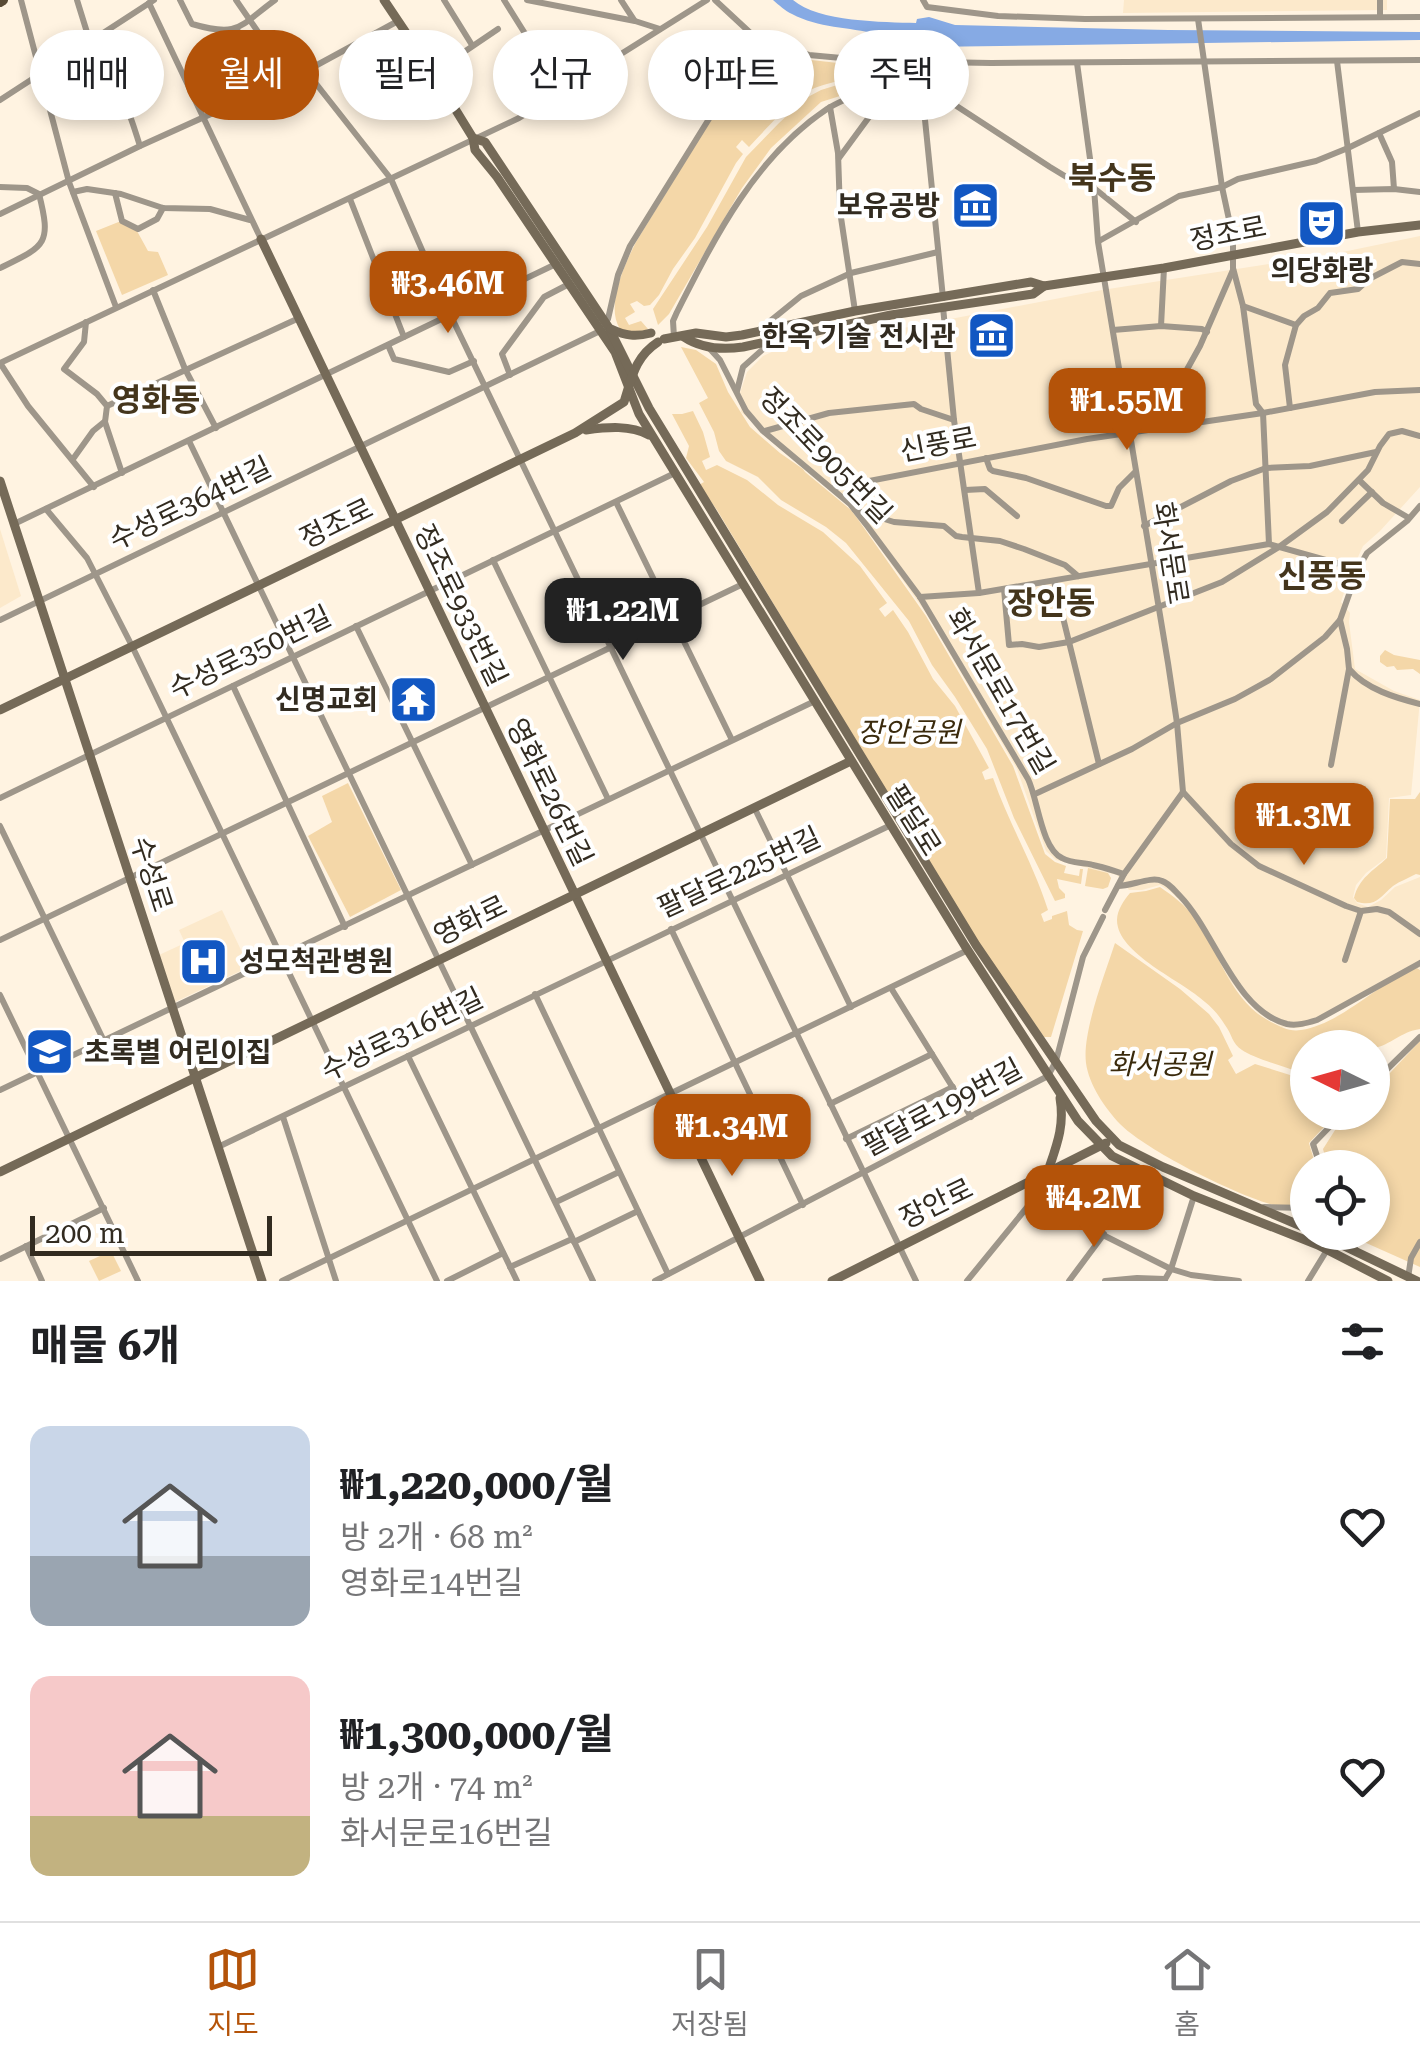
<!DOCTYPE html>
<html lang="ko">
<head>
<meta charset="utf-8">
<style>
  body { margin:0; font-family:"Roboto Serif","Noto Sans KR",serif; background:#f6f6f6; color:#202124; height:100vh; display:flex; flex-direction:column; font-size:38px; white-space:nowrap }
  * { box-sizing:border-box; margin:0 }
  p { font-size:32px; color:#757577 }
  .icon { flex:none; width:55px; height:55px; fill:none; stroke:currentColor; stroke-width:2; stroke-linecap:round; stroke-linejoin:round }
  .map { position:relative; height:1281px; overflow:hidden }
  .drawer { display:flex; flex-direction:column; background:#fff; flex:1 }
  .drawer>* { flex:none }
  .guide { position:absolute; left:30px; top:30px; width:1360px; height:90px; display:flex; gap:20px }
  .needle { width:65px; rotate:275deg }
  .controls { position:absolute; left:1290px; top:1030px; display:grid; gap:20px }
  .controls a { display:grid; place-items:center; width:100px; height:100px; border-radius:50%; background:#fff; box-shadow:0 5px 15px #0003; font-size:50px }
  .scale { position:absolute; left:30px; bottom:25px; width:242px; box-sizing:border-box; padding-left:10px; border:5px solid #322b20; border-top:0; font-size:28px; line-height:35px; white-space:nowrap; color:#322b20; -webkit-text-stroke:8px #fff; paint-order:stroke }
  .price { position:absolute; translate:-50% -85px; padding:0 22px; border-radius:20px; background:#b45309; color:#fff; font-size:32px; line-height:65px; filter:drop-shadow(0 2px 5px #0008) }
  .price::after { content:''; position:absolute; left:50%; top:60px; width:30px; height:22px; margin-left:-15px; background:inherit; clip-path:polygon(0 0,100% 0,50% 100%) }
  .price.active { background:#222; color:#fff }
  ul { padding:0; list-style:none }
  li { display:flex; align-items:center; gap:30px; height:250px; padding:0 30px }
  li span { display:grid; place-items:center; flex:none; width:280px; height:200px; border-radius:20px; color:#555 }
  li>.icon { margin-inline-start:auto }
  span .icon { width:120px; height:120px; fill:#fffc; stroke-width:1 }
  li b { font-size:42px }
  h2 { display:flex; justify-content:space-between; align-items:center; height:120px; padding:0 30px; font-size:42px }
  .pill { padding:0 35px; border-radius:45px; background:#fff; box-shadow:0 5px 15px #0003; font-size:35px; line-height:90px }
  .pill.active { background:#b45309; color:#fff }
  .menu { display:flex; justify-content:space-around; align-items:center; height:140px; border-top:2px solid #e0e0e0; background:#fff; font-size:28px; color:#757577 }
  .menu a { display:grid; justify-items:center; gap:5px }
  .menu .active { color:#b45309 }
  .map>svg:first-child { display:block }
  .built { fill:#fce9cb }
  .green { fill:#f4d7a8 }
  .water { fill:#86aae4 }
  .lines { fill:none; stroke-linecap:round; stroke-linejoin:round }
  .street { stroke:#9e968a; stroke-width:6 }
  .secondary { stroke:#756a58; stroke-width:9 }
  .primary { stroke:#584a35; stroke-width:10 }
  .labels { text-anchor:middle; stroke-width:8; stroke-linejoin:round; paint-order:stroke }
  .poi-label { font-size:28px; font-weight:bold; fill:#322b20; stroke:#fff; text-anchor:end }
  .street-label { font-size:28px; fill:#322b20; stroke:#fff }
  .park-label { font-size:28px; font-style:italic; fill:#3a2a0c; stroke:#fff }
  .quarter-label { font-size:32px; font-weight:bold; fill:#44351c; stroke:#fff }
</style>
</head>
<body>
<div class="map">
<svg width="1420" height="1281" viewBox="0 0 1420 1281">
  <rect width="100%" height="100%" fill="#fff3e1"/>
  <g class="built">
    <path d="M1124,0H1387V10L1123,13Z"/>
    <path d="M1420,236V487L1380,531L1363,546L1349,577L1341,602L1350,613L1349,622L1355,669L1394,691L1420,700L1411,795L1389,798L1386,858L1366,873L1356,885L1353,897L1357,903L1368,907L1381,900L1395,887L1420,877V969L1417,967L1319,1022L1299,1028L1282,1027L1258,1013L1245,999L1229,979L1218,954L1193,914L1171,892L1160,885L1142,890H1129L1117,875L1056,860L1046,851L1017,769L926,613L853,510L741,412L740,393L747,372L763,356L787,345L909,327L1102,290L1333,254Z"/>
    <path d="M0,529L21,596L0,608Z"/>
    <path d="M222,910L249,967L175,1002L159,955L185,943L179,930Z"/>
    <path d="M42,1039L48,1050L63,1043L69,1054L39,1068L28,1045Z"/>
  </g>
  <g class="green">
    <path d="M762,51L785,57L873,67C859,81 826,80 807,92C785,107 767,128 749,147L742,140L736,147L743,154L736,163L695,238L673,269L659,295L650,305L644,306L637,301L630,304L635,312L625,318L629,325L641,321L648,329L638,333L620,329C605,306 625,264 636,242L741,70L754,52Z"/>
    <path d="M873,74L880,78L878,84L821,102L771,148L742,188L669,314L658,325L653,309L707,227L746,157L779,123L806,98L821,90Z"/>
    <path d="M121,221L137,231L148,251L158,252L168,275L122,295L96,231Z"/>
    <path d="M681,347L696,350L716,364L728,392L750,427L780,453L803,469L805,472L851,510L857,518L926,616L1013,766L1045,854L1055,862L1066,866L1064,873L1079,876L1080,869H1083L1081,884L1057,879L1059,888L1065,894V898L1055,901L1014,818L987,749L955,697L932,665L909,621L846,543L826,527L781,500L758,477L726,461L719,451L714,432L699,403L708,398Z"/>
    <path d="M693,411L703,432L710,457L702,461L706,470L717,465L747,480L778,505L823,532L860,566L887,603L879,609L885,617L893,610L908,632L933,679L955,706L989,768L982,772L985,780L993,778C1009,824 1034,865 1048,910L1041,914L1044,922L1052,919V916L1067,911L1069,925L1077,930L1083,931L1051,1037H1044L978,943L717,510L699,485L704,482L686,458L689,446L672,414H682Z"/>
    <path d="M1385,650L1394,655L1420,660V674L1413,669L1397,670L1394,666L1387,667L1380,662V656Z"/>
    <path d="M348,783L401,890L350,917L308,836L332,822L322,796Z"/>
    <path d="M1420,792V875L1416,874C1409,878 1400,881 1393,886C1380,897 1376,907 1357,902L1354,898C1359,878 1373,871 1387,858L1390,799H1415Z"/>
    <path d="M1088,868L1108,873L1111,878L1108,887L1103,889L1085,886Z"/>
    <path d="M1160,887C1173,896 1185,905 1195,918C1221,954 1229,1000 1271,1022C1281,1027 1290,1032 1301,1030C1342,1024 1378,982 1417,968L1420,970V1029C1400,1032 1391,1045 1374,1048C1357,1051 1327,1048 1308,1048L1307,1074C1293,1070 1253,1058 1242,1050C1232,1044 1232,1034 1225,1025C1220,1017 1213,1008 1205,1002C1183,981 1117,954 1117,920C1117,910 1124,900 1130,893L1146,891Z"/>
    <path d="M1115,943L1180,989L1209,1014L1219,1027L1233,1056L1228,1060L1236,1074L1255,1064L1306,1080L1308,1112L1337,1113L1309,1143L1316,1167L1308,1168L1307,1211C1269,1214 1147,1152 1120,1124C1105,1108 1089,1085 1086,1063C1082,1032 1105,974 1115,943Z"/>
    <path d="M1420,1041V1267L1355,1238L1352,1233L1372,1232V1168L1328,1167L1323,1149L1337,1127L1352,1113L1372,1112L1373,1091Z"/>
    <path d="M111,1251L121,1271L99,1281L89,1261Z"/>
  </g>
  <path class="water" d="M773,0H793C818,22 884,22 916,23L917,19L929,17L955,25L1168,30L1420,32V40L927,47L915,46L914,42C901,40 889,37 877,34C849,27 818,28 792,14C785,11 779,5 773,0Z"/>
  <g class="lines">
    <g class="street">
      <path d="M21,0L69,182L116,307"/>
      <path d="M77,0L90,42L104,77C124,88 133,125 140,146"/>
      <path d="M180,0L192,24C240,38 239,26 275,0"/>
      <path d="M236,0L267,45L298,75"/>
      <path d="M444,0L472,45"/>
      <path d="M504,0L561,91"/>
      <path d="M527,0L635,21L660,29"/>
      <path d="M621,0L634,20"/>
      <path d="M715,0L758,40L809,55L874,61"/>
      <path d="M923,0L927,7L998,16L1085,19L1420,17"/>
      <path d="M1380,0V17"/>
      <path d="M149,3L261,239"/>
      <path d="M1198,19L1222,187L1233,238V268L1243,306L1256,404L1263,413L1269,544"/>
      <path d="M237,29L261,91"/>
      <path d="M881,61L991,63L1420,60"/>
      <path d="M1337,61L1358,232"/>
      <path d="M894,62C894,81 905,88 922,90C936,86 943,76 944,62"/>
      <path d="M1077,63L1094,188L1098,242L1168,663L1177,723L1183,792L1124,874L1105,910"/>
      <path d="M306,71L391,179L450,314L916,1281"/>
      <path d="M433,73L498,29"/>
      <path d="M929,88L1050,167L1078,184L1094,188L1136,222"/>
      <path d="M922,90L943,298"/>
      <path d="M0,100L154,0"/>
      <path d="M830,107L838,153L840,211L855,311"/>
      <path d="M1379,133L1392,162L1394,189"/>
      <path d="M839,158L897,79"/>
      <path d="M0,187L27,188L39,194C52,245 45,246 0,268"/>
      <path d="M1353,190L1394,189L1420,192"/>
      <path d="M73,192L87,189L121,194L163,208L210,209L250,220"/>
      <path d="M115,193L122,221L138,229L157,219L163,208"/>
      <path d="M350,199L404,337"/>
      <path d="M0,214L140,146L306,71L398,21"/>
      <path d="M1099,241L1179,196L1222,187L1238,179L1316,161L1348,148L1420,113"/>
      <path d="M153,290L185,369L216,428"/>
      <path d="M1243,306L1296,325"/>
      <path d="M943,307L954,420L979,593"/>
      <path d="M604,321L608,319L618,275L630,246L758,40"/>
      <path d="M86,322L84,342L64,369L97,394L107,406L105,422L122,473"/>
      <path d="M1161,326L1164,268"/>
      <path d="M759,330L801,296L851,273L938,252"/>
      <path d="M1113,330L1161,326L1202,329L1207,332"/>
      <path d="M674,337L673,321L677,312C715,237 755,157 827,109C849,95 875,90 898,78"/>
      <path d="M388,345L394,359L449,372L474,361"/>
      <path d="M709,348L720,360L746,411L763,431L850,504L868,527L920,597L1028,779C1038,799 1041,848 1062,858C1072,864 1083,862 1093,865C1104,867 1114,871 1124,874"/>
      <path d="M510,375L502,354L544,297L569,284"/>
      <path d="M737,391L743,367L771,342"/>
      <path d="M107,406L297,319"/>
      <path d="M1290,408L1285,365L1296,325L1304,316L1318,308L1330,293L1358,289L1369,279L1402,262L1420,264"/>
      <path d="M1154,429L1200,346L1233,270"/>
      <path d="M765,431L829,413L914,404L921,409L954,420"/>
      <path d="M189,441L593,1281"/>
      <path d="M986,458L990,469L993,471L1026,478L1106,506H1111L1119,488L1134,473"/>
      <path d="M73,459L93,431L104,422"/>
      <path d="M1359,480L1383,503L1409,518"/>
      <path d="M94,487L28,406L0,363L519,118L707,0"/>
      <path d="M833,488L1087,439L1263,413L1375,392L1420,390"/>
      <path d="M965,490L985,489L1017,516"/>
      <path d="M616,502L732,740"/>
      <path d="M46,509L87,558L132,646L437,1281"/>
      <path d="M855,510L894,522L944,526L956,536L962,537L1000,541L1024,549L1065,565L1078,576"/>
      <path d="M1342,521L1372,492"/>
      <path d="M14,524L556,264"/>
      <path d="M1144,526L1231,481L1266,468L1310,466L1376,452"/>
      <path d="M493,560L608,799"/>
      <path d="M1054,581L1099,764"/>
      <path d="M1004,589L1009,645L1022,644L1039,647L1069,642L1222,582L1279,547L1327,512L1368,470L1380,446L1389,434L1402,431L1420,436"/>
      <path d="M920,597L979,593L1269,544L1358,569"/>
      <path d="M0,620L600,331"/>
      <path d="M356,626L472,865"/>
      <path d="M1350,670C1366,689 1396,698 1420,704"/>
      <path d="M233,686L345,927"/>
      <path d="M1331,765L1349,669L1347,649L1340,620L1358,569L1367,553L1407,521L1420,506"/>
      <path d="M1183,792L1231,844L1259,866L1346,906L1361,911L1377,909L1389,912L1420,934"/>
      <path d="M1035,794L1132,749L1177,723L1235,699L1271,679L1325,637L1340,620"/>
      <path d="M0,798L675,473"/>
      <path d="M755,809L851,1007"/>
      <path d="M0,826L104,1041"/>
      <path d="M1118,886C1132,886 1151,876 1162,881C1169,883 1175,891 1180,896C1215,932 1235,1011 1287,1024C1297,1026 1307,1023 1317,1020L1420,963"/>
      <path d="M671,929L803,1205"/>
      <path d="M0,940L743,584"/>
      <path d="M1345,960L1361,911"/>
      <path d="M891,988L971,1117"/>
      <path d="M535,994L668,1274"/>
      <path d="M0,995L138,1281"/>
      <path d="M408,1056L517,1281"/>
      <path d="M1372,1084L1420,1037"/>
      <path d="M0,1090L815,701"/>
      <path d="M830,1104L932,1054"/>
      <path d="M283,1117L336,1281"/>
      <path d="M846,1139L953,1087"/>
      <path d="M218,1147L891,825"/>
      <path d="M1321,1168L1313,1144L1344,1112"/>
      <path d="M1033,1200L1171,1269L1191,1275L1239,1281"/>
      <path d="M556,1202L619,1172"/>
      <path d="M1264,1207L1308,1208"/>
      <path d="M1344,1232L1356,1250"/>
      <path d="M574,1242L638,1211"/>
      <path d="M26,1246L42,1281"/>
      <path d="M0,1259L104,1208"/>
      <path d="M510,1267L572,1239"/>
      <path d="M1408,1278L1411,1258L1420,1242"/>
      <path d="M282,1281L968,950"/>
      <path d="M447,1281L503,1253"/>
      <path d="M655,1281L1048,1076L1056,1061L1083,957L1103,917"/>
      <path d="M967,1281L1033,1200L1047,1175"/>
      <path d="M1069,1281L1104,1234"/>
      <path d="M1105,1281L1137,1278L1165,1279"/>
      <path d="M1164,1281L1171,1269L1194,1196"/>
      <path d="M1308,1281L1327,1250"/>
    </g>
    <g class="secondary">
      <path d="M384,0L433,73L473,138L475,150L497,177L615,352L639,414L965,946L1078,1121L1112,1156L1194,1196L1318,1245L1388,1281"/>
      <path d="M473,138L485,142L609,328L649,408L976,945L1096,1121L1119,1145L1163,1167L1308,1229"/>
      <path d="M261,239L760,1281"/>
      <path d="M611,329C626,336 636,337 651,333"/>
      <path d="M684,337C702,349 722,350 743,347L891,315L1033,294L1044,286"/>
      <path d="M664,339L696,333L726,337L742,335L855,311L1031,282L1044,286L1164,268L1358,232L1420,225"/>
      <path d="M586,430C608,427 630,425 649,435"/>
      <path d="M0,481L262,1281"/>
      <path d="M0,710L575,433L624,402C632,377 635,357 658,342"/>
      <path d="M1060,1098C1065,1127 1056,1147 1047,1174C1081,1172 1114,1171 1147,1177"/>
      <path d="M0,1172L851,761"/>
      <path d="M1315,1232L1417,1281"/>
      <path d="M832,1281L1106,1143"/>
    </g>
    <path class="primary" d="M0,2L3,0"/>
  </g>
  <defs>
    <symbol id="museum-square" viewBox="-11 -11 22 22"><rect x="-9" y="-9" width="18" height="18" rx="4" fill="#1257c2" stroke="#fff"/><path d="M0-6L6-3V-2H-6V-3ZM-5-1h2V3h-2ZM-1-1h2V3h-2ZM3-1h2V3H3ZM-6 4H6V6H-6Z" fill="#fff"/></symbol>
    <symbol id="theatre-square" viewBox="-11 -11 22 22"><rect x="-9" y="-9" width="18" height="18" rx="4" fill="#1257c2" stroke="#fff"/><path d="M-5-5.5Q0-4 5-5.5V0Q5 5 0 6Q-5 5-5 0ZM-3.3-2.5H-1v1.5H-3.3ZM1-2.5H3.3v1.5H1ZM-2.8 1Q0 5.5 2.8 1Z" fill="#fff"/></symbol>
    <symbol id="temple-square" viewBox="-11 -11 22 22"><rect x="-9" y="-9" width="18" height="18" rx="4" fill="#1257c2" stroke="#fff"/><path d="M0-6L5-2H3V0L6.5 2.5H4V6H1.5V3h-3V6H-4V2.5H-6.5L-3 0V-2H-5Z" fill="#fff"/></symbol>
    <symbol id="hospital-square" viewBox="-11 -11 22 22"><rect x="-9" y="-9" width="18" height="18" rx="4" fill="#1257c2" stroke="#fff"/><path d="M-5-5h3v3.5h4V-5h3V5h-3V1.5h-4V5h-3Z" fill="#fff"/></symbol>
    <symbol id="school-square" viewBox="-11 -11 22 22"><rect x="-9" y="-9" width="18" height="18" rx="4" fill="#1257c2" stroke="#fff"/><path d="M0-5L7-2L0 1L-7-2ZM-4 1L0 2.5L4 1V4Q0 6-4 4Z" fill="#fff"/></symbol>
  </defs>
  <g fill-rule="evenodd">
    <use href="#museum-square" x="948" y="178" width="55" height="55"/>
    <use href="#theatre-square" x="1294" y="196" width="55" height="55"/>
    <use href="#museum-square" x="964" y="308" width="55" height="55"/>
    <use href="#temple-square" x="386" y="672" width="55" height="55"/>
    <use href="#hospital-square" x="176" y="934" width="55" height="55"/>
    <use href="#school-square" x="22" y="1024" width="55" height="55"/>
  </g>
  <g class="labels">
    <g class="poi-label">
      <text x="940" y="215">보유공방</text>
      <text x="1322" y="280" text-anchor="middle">의당화랑</text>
      <text x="956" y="346">한옥 기술 전시관</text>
      <text x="378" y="709">신명교회</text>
      <text x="239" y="971" text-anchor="start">성모척관병원</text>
      <text x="84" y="1062" text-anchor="start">초록별 어린이집</text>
    </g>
    <g class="street-label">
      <text transform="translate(1228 233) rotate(-11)" y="10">정조로</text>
      <text transform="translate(938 444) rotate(-11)" y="10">신풍로</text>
      <text transform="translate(826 455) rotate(46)" y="10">정조로905번길</text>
      <text transform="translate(190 503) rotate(-26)" y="10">수성로364번길</text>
      <text transform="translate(336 523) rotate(-26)" y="10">정조로</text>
      <text transform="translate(1171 553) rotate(81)" y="10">화서문로</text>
      <text transform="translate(461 605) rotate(64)" y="10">정조로933번길</text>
      <text transform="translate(250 652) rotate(-26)" y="10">수성로350번길</text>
      <text transform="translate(1001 691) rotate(60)" y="10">화서문로17번길</text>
      <text transform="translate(550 792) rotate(64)" y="10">영화로26번길</text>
      <text transform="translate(914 820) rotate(58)" y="10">팔달로</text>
      <text transform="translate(739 872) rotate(-25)" y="10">팔달로225번길</text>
      <text transform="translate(152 874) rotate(72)" y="10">수성로</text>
      <text transform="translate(470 920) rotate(-26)" y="10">영화로</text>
      <text transform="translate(402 1034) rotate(-26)" y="10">수성로316번길</text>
      <text transform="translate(942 1107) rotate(-28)" y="10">팔달로199번길</text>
      <text transform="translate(936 1203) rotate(-26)" y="10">장안로</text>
    </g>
    <g class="park-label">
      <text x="909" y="742">장안공원</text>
      <text x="1160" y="1074">화서공원</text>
    </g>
    <g class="quarter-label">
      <text x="1112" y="189">북수동</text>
      <text x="156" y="411">영화동</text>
      <text x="1322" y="587">신풍동</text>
      <text x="1051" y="614">장안동</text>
    </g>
  </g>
</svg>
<div class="controls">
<a><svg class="needle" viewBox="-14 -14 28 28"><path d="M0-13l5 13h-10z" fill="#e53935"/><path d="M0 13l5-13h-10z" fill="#757577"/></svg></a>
<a><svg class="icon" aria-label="locate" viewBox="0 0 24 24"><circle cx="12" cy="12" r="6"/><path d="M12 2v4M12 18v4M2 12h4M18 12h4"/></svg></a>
</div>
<div class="scale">200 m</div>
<b class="price" style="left:448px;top:336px">₩3.46M</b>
<b class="price" style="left:1127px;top:453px">₩1.55M</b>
<b class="price active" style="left:623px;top:663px">₩1.22M</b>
<b class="price" style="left:1304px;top:868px">₩1.3M</b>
<b class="price" style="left:732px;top:1179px">₩1.34M</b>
<b class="price" style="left:1094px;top:1250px">₩4.2M</b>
<div class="guide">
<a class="pill">매매</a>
<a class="pill active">월세</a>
<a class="pill">필터</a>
<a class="pill">신규</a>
<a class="pill">아파트</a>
<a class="pill">주택</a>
</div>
</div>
<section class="drawer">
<h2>매물 6개<svg class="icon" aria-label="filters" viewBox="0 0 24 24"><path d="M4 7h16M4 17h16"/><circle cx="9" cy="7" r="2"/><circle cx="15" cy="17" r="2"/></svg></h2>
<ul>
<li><span style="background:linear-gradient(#c9d6e8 65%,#9aa5b1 0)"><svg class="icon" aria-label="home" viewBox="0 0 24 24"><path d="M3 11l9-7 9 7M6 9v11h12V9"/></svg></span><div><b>₩1,220,000/월</b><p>방 2개 · 68 m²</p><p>영화로14번길</p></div><svg class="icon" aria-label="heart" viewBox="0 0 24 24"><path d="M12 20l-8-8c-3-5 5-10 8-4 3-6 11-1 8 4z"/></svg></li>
<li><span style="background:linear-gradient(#f6c9c9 70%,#c2b280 0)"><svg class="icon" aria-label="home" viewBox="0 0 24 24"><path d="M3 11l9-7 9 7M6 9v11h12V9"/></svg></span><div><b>₩1,300,000/월</b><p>방 2개 · 74 m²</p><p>화서문로16번길</p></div><svg class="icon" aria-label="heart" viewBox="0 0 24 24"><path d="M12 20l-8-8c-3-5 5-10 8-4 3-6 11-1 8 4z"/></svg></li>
</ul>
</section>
<nav class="menu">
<a class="active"><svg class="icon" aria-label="map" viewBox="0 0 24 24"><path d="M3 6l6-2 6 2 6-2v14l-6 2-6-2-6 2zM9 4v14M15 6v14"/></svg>지도</a>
<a><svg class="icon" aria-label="saved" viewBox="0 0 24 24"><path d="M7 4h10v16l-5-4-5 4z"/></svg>저장됨</a>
<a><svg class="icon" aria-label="home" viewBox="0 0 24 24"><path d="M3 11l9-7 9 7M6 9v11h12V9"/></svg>홈</a>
</nav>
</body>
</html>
